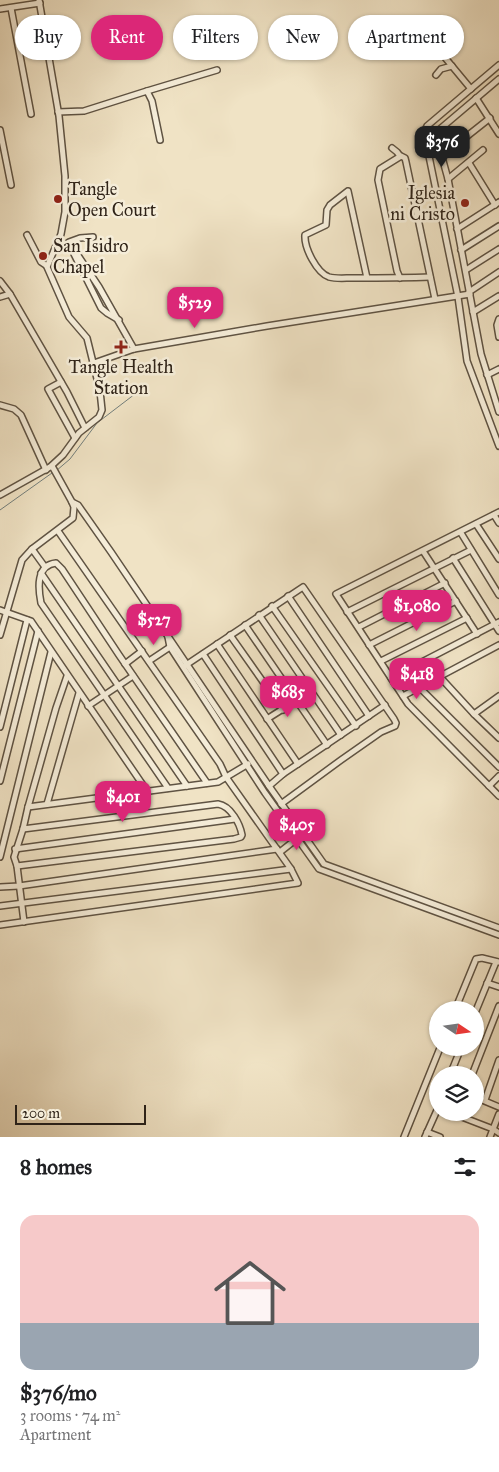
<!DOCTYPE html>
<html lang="en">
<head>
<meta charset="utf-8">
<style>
  body { margin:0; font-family:"IM FELL Great Primer",serif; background:#f2f2f2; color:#202124; height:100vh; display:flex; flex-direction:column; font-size:19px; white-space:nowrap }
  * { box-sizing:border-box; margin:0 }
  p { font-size:16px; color:#757577 }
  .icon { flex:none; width:28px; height:28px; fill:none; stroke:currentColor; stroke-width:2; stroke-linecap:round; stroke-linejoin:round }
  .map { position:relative; height:1137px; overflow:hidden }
  .panel { display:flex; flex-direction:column; background:#fff; flex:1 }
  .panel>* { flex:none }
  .banner { position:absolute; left:15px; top:15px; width:470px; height:45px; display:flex; gap:10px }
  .needle { width:32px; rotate:103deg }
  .buttons { position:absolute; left:429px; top:1001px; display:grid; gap:10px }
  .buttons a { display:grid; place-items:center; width:55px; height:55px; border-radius:50%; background:#fff; box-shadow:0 1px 4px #0004; font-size:25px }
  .scale { position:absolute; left:15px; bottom:12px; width:131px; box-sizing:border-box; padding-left:5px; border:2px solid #2f2318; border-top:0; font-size:14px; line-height:18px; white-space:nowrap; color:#2f2318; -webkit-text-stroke:4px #f5edd9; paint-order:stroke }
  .price { position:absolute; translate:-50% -42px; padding:0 11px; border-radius:10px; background:#db2777; color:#fff; font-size:16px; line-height:32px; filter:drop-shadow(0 1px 2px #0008) }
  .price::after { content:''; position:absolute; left:50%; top:30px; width:15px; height:11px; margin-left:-8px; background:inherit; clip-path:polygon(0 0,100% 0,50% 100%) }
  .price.active { background:#222; color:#fff }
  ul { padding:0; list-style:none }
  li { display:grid; align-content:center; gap:10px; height:265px; padding:0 20px }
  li+li { border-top:1px solid #e0e0e0 }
  li span { display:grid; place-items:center; height:155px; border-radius:15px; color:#555 }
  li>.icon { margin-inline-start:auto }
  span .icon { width:90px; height:90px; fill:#fffc; stroke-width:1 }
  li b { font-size:21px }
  h2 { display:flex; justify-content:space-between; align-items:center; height:60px; padding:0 20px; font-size:21px }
  .chip { padding:0 18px; border-radius:22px; background:#fff; box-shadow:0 1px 4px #0004; font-size:18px; line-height:45px }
  .chip.active { background:#db2777; color:#fff }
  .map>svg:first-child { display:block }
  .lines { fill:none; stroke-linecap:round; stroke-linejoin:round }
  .stream { stroke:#727e7c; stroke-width:1 }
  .minor-casing { stroke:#5f5343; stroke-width:8 }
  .minor { stroke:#f5edd9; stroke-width:5 }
  .poi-dot { fill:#8f2418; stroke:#f5edd9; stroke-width:2 }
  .labels { text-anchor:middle; stroke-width:5; stroke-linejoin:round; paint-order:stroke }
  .poi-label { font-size:18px; fill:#2f2318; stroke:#f5edd9; text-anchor:start }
</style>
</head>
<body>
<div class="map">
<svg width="499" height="1137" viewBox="0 0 499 1137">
  <rect width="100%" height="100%" fill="#f0e3c5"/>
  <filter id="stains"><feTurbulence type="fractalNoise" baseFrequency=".004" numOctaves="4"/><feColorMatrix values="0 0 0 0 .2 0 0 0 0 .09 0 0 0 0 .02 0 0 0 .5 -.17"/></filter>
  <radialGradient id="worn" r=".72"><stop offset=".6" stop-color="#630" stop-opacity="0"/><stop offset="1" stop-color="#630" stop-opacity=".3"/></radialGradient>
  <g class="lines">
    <g class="stream">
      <path d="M56,471L70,459L97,423L135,394"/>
      <path d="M0,510L52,473"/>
    </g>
    <defs>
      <g id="minor">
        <path d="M11,8L31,114"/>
        <path d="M0,9L40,3"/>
        <path d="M428,33L442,54L471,89"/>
        <path d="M499,65L427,126L424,132L458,297L467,361L499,446"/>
        <path d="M436,75L441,69L452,66"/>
        <path d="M499,79L440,129L437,133V139L448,179L481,354L499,412"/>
        <path d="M147,91L217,70"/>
        <path d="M476,98L499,134"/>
        <path d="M58,112L84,111L147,91L152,101L160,140"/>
        <path d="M0,130L11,185"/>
        <path d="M392,148L397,152L400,156"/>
        <path d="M442,156L490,118"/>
        <path d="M469,163L495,205"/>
        <path d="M448,179L483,150"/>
        <path d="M457,229L499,202"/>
        <path d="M27,235L41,262L47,266"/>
        <path d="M93,237L80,238L69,242L99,287L134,349"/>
        <path d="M461,250L499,226"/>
        <path d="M74,254L101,308L107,313L119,320"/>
        <path d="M466,270L499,249"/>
        <path d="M367,278L348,191L330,205L327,210L326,225L305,235C304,248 317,273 329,277C336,279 345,278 352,278C378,278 404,278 430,277"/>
        <path d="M400,278L397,271L378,180L380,169L401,156L405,158L406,162L435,299"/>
        <path d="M0,281L10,294L67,392L85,428"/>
        <path d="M469,292L499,272"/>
        <path d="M0,297L10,294"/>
        <path d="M473,312L499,296"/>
        <path d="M499,319L497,325L499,337"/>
        <path d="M94,363L134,349L267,326L470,294"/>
        <path d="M487,375L499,369"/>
        <path d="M61,382L48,389L75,438"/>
        <path d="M0,405L14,409L21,415L46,470"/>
        <path d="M0,495L50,467L63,455L79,433L99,417L102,410L100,391L87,338L69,317L47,267L61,234L65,212V176L59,116L39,0"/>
        <path d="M72,502L78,505L111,552L269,786L324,864L499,928"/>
        <path d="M499,512L336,594L408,704L499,796"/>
        <path d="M494,515L499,523"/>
        <path d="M476,524L499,559"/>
        <path d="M461,533L499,595"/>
        <path d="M32,549L45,567"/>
        <path d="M423,551L477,634"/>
        <path d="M453,558L499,631"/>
        <path d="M41,573L187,786"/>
        <path d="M288,596L369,716"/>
        <path d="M272,606L356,726"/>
        <path d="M0,610L31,621L147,791"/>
        <path d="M347,612L471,550"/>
        <path d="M259,615L341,735"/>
        <path d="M245,625L327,745"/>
        <path d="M359,627L445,583"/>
        <path d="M0,635L22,560L32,549L73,518L74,507L72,502L52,466"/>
        <path d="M230,635L283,710"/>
        <path d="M168,637L170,647L183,667L265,793L319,869L499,935"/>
        <path d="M217,644L298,764"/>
        <path d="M369,645L456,601"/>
        <path d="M203,654L283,774"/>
        <path d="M149,661L170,647"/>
        <path d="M381,661L467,618"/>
        <path d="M125,664L142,651"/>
        <path d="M186,665L303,587L394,719L396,723L395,726L381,732L341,760L281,804"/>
        <path d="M440,677L474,714L499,738"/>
        <path d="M391,678L499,622"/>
        <path d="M419,687L499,767"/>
        <path d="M403,696L499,645"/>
        <path d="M88,706L133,676"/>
        <path d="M474,714L499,696"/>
        <path d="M267,719L297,700"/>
        <path d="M0,727L27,620"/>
        <path d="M0,781L38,631"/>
        <path d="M269,786L283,774L385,705"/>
        <path d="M489,786L499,776"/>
        <path d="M168,788L41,603C38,588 36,565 56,563L62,569L119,655L207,783"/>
        <path d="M47,804L79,693"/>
        <path d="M28,807L218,782L248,764"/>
        <path d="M15,849L235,819"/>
        <path d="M280,852L299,837"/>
        <path d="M0,857L51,652"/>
        <path d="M17,866L234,839L241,837L242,835C240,824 231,806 218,804L23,829"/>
        <path d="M0,887L19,886L277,849"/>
        <path d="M0,906L291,869"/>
        <path d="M24,922L17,866L14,857L23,829L28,807L56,708L67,676"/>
        <path d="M0,925L298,883L291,869L226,777L220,764L58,531"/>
        <path d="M487,983L499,987"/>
        <path d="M455,1010L476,959L482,958L499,962"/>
        <path d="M475,1013L496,962"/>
        <path d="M450,1075L461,1048"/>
        <path d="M472,1075L499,1006"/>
        <path d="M475,1097L499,1107"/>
        <path d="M485,1100L499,1060"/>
        <path d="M449,1112L493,1129L499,1133"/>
        <path d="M427,1132L440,1137"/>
        <path d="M404,1137L440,1048"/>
        <path d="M425,1137L438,1108"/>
        <path d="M490,1137L499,1114"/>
      </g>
    </defs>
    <use href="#minor" class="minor-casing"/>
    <use href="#minor" class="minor"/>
  </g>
  <g class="poi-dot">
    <circle cx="58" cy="199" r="5"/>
    <circle cx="465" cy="203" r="5"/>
    <circle cx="43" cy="256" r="5"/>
    <path d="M118.5 339.5h5v5h5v5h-5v5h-5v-5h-5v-5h5z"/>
  </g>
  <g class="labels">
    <g class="poi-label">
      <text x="68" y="195">Tangle<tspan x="68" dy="21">Open Court</tspan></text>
      <text x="455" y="199" text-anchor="end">Iglesia<tspan x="455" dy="21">ni Cristo</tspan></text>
      <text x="53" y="252">San Isidro<tspan x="53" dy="21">Chapel</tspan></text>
      <text x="121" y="373" text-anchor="middle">Tangle Health<tspan x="121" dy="21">Station</tspan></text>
    </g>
  </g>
  <rect width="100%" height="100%" filter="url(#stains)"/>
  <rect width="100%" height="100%" fill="url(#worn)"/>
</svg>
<div class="buttons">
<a><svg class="needle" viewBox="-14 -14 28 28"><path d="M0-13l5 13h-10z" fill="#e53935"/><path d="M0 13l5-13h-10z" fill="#757577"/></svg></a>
<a><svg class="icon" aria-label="layers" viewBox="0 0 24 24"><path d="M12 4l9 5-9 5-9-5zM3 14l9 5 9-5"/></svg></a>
</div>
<div class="scale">200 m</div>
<b class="price active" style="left:442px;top:168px">$376</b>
<b class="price" style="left:195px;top:329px">$529</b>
<b class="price" style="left:417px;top:632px">$1,080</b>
<b class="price" style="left:154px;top:646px">$527</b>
<b class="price" style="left:417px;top:700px">$418</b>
<b class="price" style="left:288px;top:718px">$685</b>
<b class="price" style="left:123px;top:823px">$401</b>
<b class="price" style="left:297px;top:851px">$405</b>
<div class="banner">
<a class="chip">Buy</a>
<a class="chip active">Rent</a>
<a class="chip">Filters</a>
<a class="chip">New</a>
<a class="chip">Apartment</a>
</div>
</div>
<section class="panel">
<h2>8 homes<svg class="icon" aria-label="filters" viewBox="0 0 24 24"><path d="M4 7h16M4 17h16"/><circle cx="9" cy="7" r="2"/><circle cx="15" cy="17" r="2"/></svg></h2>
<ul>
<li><span style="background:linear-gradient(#f6c9c9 70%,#9aa5b1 0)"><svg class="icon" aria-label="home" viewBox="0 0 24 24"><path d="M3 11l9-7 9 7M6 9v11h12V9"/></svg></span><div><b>$376/mo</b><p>3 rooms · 74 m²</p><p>Apartment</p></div></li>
</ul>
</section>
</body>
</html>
